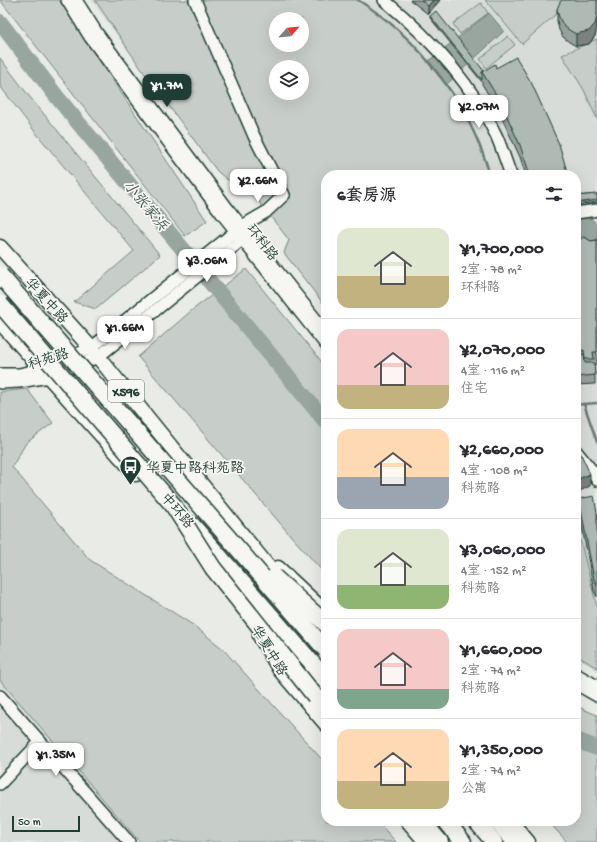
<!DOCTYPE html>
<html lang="zh">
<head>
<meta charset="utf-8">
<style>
  body { margin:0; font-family:"Gochi Hand","LXGW WenKai TC",sans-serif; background:#f2f2f3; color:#2b2b33; height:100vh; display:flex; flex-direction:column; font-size:15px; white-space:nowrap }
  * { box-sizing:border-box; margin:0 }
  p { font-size:13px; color:#7c7c81 }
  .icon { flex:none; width:22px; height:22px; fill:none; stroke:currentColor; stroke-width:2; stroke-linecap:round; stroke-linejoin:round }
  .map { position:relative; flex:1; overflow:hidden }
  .details { position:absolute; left:321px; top:170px; width:260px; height:656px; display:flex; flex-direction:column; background:#fff; border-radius:16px; box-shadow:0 4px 16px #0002 }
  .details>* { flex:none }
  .needle { width:26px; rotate:63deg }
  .buttons { position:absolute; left:269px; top:12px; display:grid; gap:8px }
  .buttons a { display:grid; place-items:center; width:40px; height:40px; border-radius:50%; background:#fff; box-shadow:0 4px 16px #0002; font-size:20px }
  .scale { position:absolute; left:12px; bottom:10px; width:68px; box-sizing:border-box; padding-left:4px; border:2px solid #1f3d34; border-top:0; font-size:11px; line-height:14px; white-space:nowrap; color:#1f3d34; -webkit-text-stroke:3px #f6f6f2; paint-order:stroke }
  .price { position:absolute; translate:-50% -34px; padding:0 9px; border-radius:8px; background:#fff; color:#222; font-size:13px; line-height:26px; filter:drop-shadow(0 1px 2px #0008) }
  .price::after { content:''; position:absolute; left:50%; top:24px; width:12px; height:9px; margin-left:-6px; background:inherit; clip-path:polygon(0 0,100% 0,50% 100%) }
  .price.on { background:#1f3d34; color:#fff }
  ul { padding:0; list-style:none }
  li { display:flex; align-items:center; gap:12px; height:100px; padding:0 16px }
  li+li { border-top:1px solid #e1e1e2 }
  li span { display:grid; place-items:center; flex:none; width:112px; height:80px; border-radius:12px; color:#555 }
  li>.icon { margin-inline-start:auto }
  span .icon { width:48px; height:48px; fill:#fffc; stroke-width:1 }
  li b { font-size:17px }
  h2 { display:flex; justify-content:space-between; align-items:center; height:48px; padding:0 16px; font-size:17px }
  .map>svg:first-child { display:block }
  .built { fill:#d8dcd8; fill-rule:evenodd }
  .green { fill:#c7cec9; stroke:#73867e; fill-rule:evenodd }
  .water { fill:#99a6a0; stroke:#687c75 }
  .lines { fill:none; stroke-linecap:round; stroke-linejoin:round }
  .stream { stroke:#687c75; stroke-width:2.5 }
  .river { stroke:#99a6a0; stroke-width:16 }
  .minor-casing { stroke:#1f3d34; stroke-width:14 }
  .major-casing { stroke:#1f3d34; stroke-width:17 }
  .highway-casing { stroke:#1f3d34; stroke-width:19 }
  .minor { stroke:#f6f6f2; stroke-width:11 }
  .major { stroke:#f6f6f2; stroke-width:14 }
  .highway { stroke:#f6f6f2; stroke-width:16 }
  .highway-bridge-casing { stroke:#1f3d34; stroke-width:19; stroke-linecap:butt }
  .highway-bridge { stroke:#f6f6f2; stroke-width:16 }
  .wall { fill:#97a09c; stroke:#1f3d34 }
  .shaded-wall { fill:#7b827f; stroke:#1f3d34 }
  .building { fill:#b0bab5; stroke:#1f3d34 }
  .labels { text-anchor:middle; stroke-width:3.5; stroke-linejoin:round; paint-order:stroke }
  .shield { fill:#f6f6f2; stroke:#60746d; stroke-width:1 }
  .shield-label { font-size:13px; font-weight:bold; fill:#1f3d34 }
  .street-label { font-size:14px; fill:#1f3d34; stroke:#f6f6f2 }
  .poi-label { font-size:14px; fill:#1f3d34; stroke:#f6f6f2; text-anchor:start }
  .water-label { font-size:15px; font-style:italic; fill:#445c54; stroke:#f6f6f2 }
</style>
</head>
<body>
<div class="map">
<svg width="597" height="842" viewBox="0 0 597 842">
  <rect width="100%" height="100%" fill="#e9ebe7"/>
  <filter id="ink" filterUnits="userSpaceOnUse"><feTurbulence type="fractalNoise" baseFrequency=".025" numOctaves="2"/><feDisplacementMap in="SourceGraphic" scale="8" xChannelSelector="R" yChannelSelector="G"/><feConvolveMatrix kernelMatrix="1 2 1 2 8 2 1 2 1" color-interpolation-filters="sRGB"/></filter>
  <g filter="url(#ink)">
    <g class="built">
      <path d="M91,0H597V671L576,655V175H326V308L285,255L284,248L289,240L244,183L223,179ZM276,19H302V45H276ZM276,67H302V93H276Z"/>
      <path d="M0,680L140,842H0Z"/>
    </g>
    <g class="green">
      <path d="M0,0H59L207,221L185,236Z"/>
      <path d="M95,0H358C393,21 440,69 460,104C473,126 482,151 489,175H326V307L284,253L289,240L244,183L228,180L217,171L140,67ZM276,19H302V45H276ZM276,67H302V93H276Z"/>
      <path d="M485,0H572L522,44Z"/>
      <path d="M481,3L488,13L460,34L453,24Z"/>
      <path d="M508,36L515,45L486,68L480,59Z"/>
      <path d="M597,39V119L584,90L562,55Z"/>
      <path d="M0,58L29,96L160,255L96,309L74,302L134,251L36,133L0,86Z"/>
      <path d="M246,269L326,367V575L291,536L138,357L191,311Z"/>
      <path d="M27,389L53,423L26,443L12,467L90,560L193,625L222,648L326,764V821H377L396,842H140L0,680V392Z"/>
      <path d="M576,509L579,535L597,607V668L576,655Z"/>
      <path d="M576,706L597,715V842H567L548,821H576Z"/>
    </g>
    <g class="water">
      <path d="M489,13L504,31L446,85L427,62Z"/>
      <path d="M590,217L597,225V245L576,249V219Z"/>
    </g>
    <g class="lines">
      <g class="stream">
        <path d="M358,0C420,38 470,106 490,175"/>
        <path d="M584,404L597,403"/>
        <path d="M576,405L584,404L597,442"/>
      </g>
      <g class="river">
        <path d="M0,22L57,97L326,422"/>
        <path d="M576,740L597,748"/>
      </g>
      <defs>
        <g id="minor">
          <path d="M67,0L90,37L222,214L326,345"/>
          <path d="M76,0L97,33L228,209L326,332"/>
          <path d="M384,0C429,37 471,82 496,135C502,148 506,162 511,175"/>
          <path d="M576,213L597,210"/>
          <path d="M0,374H19L42,369L91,348L242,226L266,212L284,195L254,136L195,0"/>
          <path d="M0,383L19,382L49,377L98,357L248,235"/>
          <path d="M576,451L593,472L597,480"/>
          <path d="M576,674L597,686"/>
          <path d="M576,684L597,696"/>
          <path d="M0,696L129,842"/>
          <path d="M0,784L40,742"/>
        </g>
        <g id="major">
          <path d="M0,247L91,348L282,584"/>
          <path d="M0,322L136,474"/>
          <path d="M278,568L326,613"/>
          <path d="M304,611L326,638"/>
          <path d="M260,636L280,670L326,724"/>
          <path d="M311,672L326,690"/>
          <path d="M408,821L426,842"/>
          <path d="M510,821L528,842"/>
        </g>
        <g id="highway">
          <path d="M192,525L326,679"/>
          <path d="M315,696L326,709"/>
          <path d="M422,821L440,842"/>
          <path d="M446,821L463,842"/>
          <path d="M476,821L494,842"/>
          <path d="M497,821L515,842"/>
        </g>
      </defs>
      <use href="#minor" class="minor-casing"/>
      <use href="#major" class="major-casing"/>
      <use href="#highway" class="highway-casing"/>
      <use href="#minor" class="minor"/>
      <use href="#major" class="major"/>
      <use href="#highway" class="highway"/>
      <defs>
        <g id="highway-bridge">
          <path d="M0,275L326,650"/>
          <path d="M0,304L173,505L213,568L315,696"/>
          <path d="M274,577L326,624"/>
        </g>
      </defs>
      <use href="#highway-bridge" class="highway-bridge-casing"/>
      <use href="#highway-bridge" class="highway-bridge"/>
    </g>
    <g class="wall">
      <path d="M410,0H440L428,14Z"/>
      <path d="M590,0H597V28L595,36L589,44L576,46L569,42L563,37L559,30L557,21V9Z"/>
      <path d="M430,16L484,71L496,68L568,175H526L520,157L500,114L482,84V82L430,18Z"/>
      <path d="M597,194V202L576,205V196Z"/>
      <path d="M597,240V364L594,365L595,375V384L576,385V241H591Z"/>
      <path d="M579,499L597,513V597L594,591L579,511Z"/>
    </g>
    <g class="shaded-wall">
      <path d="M433,0H440L428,14V6Z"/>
      <path d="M597,15V28L595,36L589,44L576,46V34Z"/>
      <path d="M590,474V486L576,493V480Z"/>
    </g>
    <g class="building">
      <path d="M421,0H433L428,6Z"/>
      <path d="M562,0H597V16L595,24L589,31L576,34L569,30L563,25L559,17L557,9L560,2Z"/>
      <path d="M436,11L484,71L482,72V80L430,16Z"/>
      <path d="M516,57L532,84L559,144L568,175H530L520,145L500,101L482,72L495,64L496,68Z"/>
      <path d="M597,194V200L576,203V196Z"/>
      <path d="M584,237L591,241L597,240V352H593L594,359H585L584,350L581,351L576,305V241Z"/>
      <path d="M576,309L581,355L584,354L585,363H594L595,375L576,377Z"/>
      <path d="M576,448L580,452L590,474L576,480Z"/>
      <path d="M594,496L597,513V585L594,579L579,499Z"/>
    </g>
  </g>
  <defs>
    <symbol id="bus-pin" viewBox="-11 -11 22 30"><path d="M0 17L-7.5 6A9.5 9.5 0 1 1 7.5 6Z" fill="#1f3d34" stroke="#f6f6f2"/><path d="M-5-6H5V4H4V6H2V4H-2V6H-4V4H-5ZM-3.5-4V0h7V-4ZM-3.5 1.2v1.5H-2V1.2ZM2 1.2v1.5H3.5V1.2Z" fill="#fff"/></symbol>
  </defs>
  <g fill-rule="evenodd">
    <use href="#bus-pin" x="118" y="454" width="25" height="34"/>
  </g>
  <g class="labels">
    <rect class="shield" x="108" y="380" width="36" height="22" rx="3"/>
    <g class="shield-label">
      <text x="126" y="396">X596</text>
    </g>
    <g class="street-label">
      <text transform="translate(263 242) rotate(52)" y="5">环科路</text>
      <text transform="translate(47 300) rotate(48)" y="5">华夏中路</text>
      <text transform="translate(48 358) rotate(-17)" y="5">科苑路</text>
      <text transform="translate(178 510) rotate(49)" y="5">中环路</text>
      <text transform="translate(270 650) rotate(59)" y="5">华夏中路</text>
    </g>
    <g class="poi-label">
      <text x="146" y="472">华夏中路科苑路</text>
    </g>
    <g class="water-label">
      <text transform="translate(146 205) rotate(50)" y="5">小张家浜</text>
    </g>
  </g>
</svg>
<div class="buttons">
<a><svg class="needle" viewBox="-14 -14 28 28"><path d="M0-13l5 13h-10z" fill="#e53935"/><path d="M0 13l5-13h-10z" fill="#7c7c81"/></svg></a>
<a><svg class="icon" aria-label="layers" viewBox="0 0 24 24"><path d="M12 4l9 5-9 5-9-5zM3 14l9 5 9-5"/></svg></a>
</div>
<div class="scale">50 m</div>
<b class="price on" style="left:167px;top:108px">¥1.7M</b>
<b class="price" style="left:479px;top:129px">¥2.07M</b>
<b class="price" style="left:258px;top:203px">¥2.66M</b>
<b class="price" style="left:207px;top:283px">¥3.06M</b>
<b class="price" style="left:125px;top:350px">¥1.66M</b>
<b class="price" style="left:56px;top:777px">¥1.35M</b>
<section class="details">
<h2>6套房源<svg class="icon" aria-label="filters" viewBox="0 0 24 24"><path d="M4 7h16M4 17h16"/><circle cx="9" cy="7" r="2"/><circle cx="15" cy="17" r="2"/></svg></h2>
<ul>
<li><span style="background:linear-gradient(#dfe7d0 60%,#c2b280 0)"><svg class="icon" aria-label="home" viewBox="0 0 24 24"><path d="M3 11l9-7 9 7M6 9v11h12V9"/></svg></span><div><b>¥1,700,000</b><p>2室 · 78 m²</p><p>环科路</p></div></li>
<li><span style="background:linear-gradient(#f6c9c9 70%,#c2b280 0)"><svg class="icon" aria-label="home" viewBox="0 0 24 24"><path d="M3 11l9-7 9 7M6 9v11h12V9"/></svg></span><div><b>¥2,070,000</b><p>4室 · 116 m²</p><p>住宅</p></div></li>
<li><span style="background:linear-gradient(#ffd9b3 60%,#9aa5b1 0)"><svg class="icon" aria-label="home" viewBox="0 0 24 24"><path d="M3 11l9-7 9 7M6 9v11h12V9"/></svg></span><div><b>¥2,660,000</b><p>4室 · 108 m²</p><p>科苑路</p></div></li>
<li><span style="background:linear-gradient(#dfe7d0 70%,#8fb573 0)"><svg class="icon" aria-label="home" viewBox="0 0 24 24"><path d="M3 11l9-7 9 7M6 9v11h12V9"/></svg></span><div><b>¥3,060,000</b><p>4室 · 152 m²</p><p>科苑路</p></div></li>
<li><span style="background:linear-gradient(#f6c9c9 75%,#7fa58c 0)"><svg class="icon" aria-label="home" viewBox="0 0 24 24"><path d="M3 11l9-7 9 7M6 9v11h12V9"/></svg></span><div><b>¥1,660,000</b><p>2室 · 74 m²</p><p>科苑路</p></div></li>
<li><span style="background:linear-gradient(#ffd9b3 65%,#c2b280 0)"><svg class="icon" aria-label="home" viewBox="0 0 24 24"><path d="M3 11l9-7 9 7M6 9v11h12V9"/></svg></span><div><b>¥1,350,000</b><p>2室 · 74 m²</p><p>公寓</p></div></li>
</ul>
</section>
</div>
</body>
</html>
